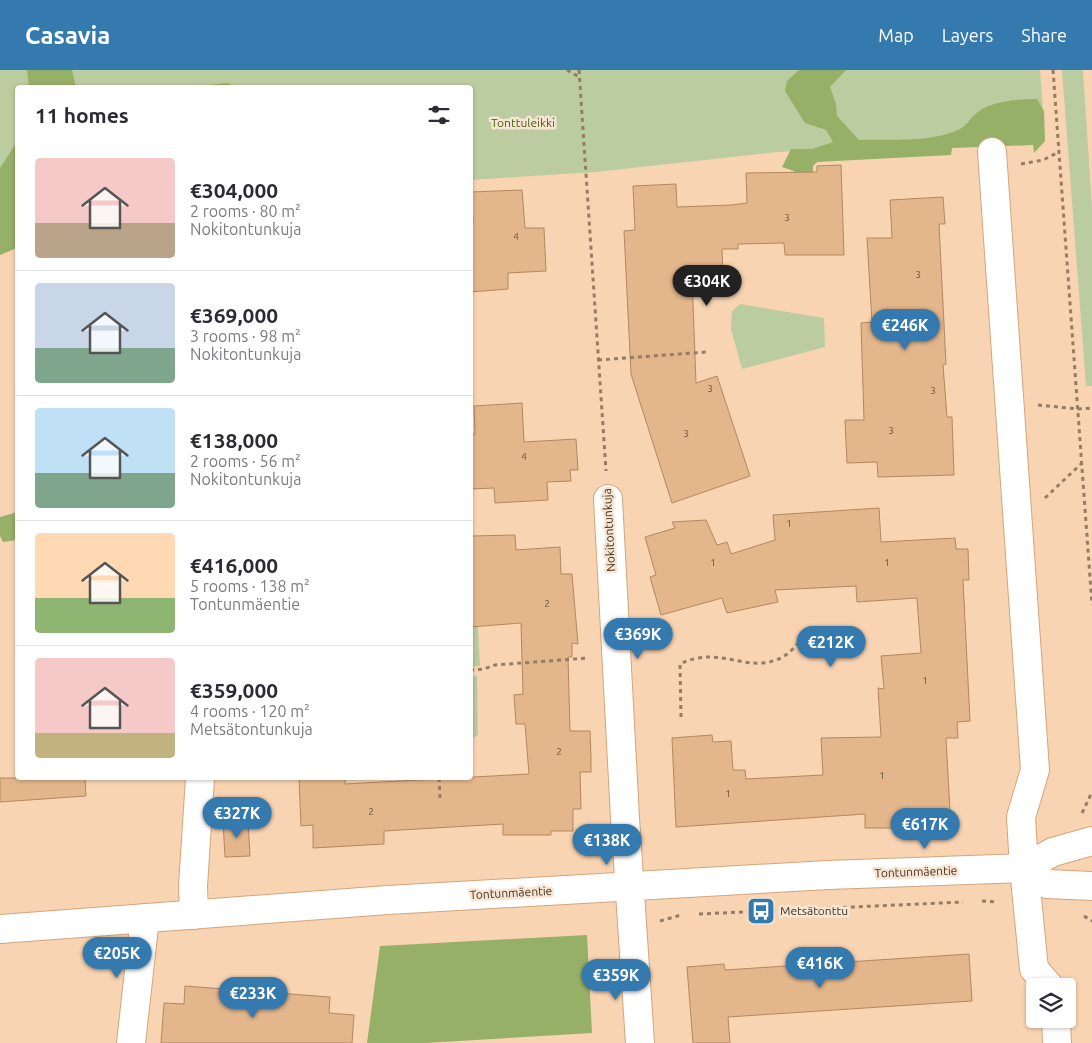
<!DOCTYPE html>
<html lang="en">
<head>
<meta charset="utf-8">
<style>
  body { margin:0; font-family:Ubuntu,sans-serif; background:#f2f2f3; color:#2b2b33; height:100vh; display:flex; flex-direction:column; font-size:19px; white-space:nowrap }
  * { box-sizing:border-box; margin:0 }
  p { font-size:16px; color:#7c7c81 }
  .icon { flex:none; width:28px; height:28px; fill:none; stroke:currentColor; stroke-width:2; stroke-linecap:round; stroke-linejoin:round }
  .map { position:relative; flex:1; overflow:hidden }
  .drawer { position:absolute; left:15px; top:15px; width:458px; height:695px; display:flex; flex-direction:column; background:#fff; border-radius:5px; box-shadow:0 1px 4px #0004 }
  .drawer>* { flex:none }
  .controls { position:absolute; left:1026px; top:908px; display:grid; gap:10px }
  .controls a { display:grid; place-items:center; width:50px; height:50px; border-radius:5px; background:#fff; box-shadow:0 1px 4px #0004; font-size:25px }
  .price { position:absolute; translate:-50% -42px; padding:0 11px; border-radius:18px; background:#347aaf; color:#fff; font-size:16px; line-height:32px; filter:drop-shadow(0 1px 2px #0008) }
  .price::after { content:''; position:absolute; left:50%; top:30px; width:15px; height:11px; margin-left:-8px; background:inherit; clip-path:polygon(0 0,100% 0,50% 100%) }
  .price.selected { background:#222; color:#fff }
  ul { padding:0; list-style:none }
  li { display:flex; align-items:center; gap:15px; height:125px; padding:0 20px }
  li+li { border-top:1px solid #e1e1e2 }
  li span { display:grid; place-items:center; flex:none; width:140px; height:100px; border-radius:5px; color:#555 }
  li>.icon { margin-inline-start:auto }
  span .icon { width:60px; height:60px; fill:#fffc; stroke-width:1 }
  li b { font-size:21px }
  h2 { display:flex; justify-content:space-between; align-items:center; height:60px; padding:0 20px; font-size:21px }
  header { display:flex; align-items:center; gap:30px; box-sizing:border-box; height:70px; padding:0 25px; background:#347aaf; color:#fff }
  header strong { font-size:24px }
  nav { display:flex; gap:28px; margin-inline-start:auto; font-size:18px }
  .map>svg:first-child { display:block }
  .green { fill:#bccca1 }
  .forest { fill:#97b068 }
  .building { fill:#e3b68c; stroke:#b3885f }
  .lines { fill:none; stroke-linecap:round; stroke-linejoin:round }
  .minor-casing { stroke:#d2a67c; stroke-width:30 }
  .path { stroke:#967c63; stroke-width:3; stroke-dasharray:4 4; stroke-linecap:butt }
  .minor { stroke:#fff; stroke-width:28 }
  .labels { text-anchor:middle; stroke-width:5; stroke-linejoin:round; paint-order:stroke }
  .number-label { font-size:10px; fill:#6a523a }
  .park-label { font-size:12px; fill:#465c0b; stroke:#f8e5d4 }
  .street-label { font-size:12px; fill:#42311f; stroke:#f8e5d4 }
  .poi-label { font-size:12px; fill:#42311f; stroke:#f8e5d4; text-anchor:start }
</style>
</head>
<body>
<header>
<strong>Casavia</strong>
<nav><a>Map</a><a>Layers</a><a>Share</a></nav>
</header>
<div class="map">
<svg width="1092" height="973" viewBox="0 0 1092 973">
  <rect width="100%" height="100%" fill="#f9d4b2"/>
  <g class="green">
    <path d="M0,0H1040L1045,71L777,82L596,102L470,110V18H18L17,130L0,136Z"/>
    <path d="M1062,0H1083L1092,138V316H1086Z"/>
    <path d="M740,234L824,248L825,277L742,299L731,259L732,241Z"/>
    <path d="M478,556L480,596L470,597V557Z"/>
    <path d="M470,606H477L478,665L470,670Z"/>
  </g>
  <g class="forest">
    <path d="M27,0H72L76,17H29Z"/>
    <path d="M799,0H846L830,17L836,34L837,46L859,70C891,69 929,73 958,60C966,57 971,47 978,42C992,31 1020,29 1037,29L1044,41L1045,71L1034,83L1033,75L952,78L951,85L817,92L813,96V107L795,108L794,101L782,97L791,79H812L833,72L826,60L805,53L785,21L787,11Z"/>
    <path d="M227,13L236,17H191Z"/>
    <path d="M17,72V178L0,185V98Z"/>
    <path d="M17,442V470L3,472L0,466V447Z"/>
    <path d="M587,865L592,963L425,973H367L380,876Z"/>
  </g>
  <g class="building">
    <path d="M841,95L844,185H785L784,173L738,174V179H722L723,206L692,207L696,313L717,306L750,406L672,433L631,304L624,161L635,160L633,116L676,114L677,137L731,135L747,133L746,103L817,102V96Z"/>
    <path d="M522,120L525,158H544L546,201L508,203V219L470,222V152H473L471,122Z"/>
    <path d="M943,127L945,154H939L946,294L943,295L947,347H952L954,405L878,407L877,392L847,393L845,350H864L861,253L872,252L867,168H892L890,130Z"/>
    <path d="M522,333L524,372L576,369L578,400H570L571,411L547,412L548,430L495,433L494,418L470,419V364H475L474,336Z"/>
    <path d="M879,438L881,472L955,468L956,479H968L969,510H963L970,651L957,652L958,668H946L950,741L911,744V758H865V744L676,757L672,668L712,665L713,672L731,671L733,700H745L746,709L823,705L821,668L881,667L878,618L884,619L881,586L921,583L917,528L857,532L856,516L775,520L778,532L727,543L722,528L661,545L650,507L656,505L645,467L675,458L672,452L706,450L717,475L727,472L731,484L775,470L773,445Z"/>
    <path d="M515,465L516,480L560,477L561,504H572L578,574L572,573V587H568L570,661H590L591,687V702H580L581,739H573V761H551V765H503V754L384,761V774L313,778V755L301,756L299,708H345V714L529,704L525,654H516L514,625L523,624L521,553L470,557L472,466Z"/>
    <path d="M0,708H85L86,726L0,732Z"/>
    <path d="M248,750L250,786L225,787L223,751Z"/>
    <path d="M969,884L972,931L728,947L730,973H693L687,897L724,894L725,900Z"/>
    <path d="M185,916L330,927L329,943L354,945L352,973H161L164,933L184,934Z"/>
  </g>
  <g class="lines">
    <defs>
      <g id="minor">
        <path d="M992,82L1035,700L1021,747L1024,798L1034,899L1049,916"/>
        <path d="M608,429L625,748L640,973"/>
        <path d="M1024,798L1047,814L1092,816"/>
        <path d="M194,845L193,816L200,708"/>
        <path d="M0,859L388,830L828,805L1024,798L1053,782L1092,771"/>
        <path d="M1056,949L1057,973"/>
        <path d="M131,973L145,848"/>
      </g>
    </defs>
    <use href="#minor" class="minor-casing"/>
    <g class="path">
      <path d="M567,0L579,7"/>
      <path d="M579,0L606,401"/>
      <path d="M1053,0L1092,535"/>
      <path d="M1021,94L1043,90L1059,82"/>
      <path d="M598,290L707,282"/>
      <path d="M1038,335L1078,339L1092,338"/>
      <path d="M1045,428L1082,393"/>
      <path d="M470,600L484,599L495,595L588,588"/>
      <path d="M681,647L680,594C719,575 743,602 776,590C789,586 799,572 809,562"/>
      <path d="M439,708L440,728"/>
      <path d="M1082,743L1092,722"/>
      <path d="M982,831L998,832"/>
      <path d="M699,844L963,832"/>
      <path d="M1084,846L1092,851"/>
      <path d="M660,851L681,845"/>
    </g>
    <use href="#minor" class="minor"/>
  </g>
  <defs>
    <symbol id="bus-square" viewBox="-11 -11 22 22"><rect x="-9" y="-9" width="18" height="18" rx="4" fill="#347aaf" stroke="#f8e5d4"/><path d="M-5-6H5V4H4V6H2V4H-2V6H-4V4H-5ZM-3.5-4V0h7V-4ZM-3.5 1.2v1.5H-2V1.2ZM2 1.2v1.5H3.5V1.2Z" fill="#fff"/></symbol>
  </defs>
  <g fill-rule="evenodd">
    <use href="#bus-square" x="745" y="825" width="32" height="32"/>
  </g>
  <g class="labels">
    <g class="number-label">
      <text x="787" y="151">3</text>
      <text x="516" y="170">4</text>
      <text x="918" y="208">3</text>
      <text x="710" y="322">3</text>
      <text x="933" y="324">3</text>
      <text x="891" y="364">3</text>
      <text x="686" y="367">3</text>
      <text x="524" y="390">4</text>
      <text x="789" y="457">1</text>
      <text x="713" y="496">1</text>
      <text x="887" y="496">1</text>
      <text x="547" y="537">2</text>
      <text x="925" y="614">1</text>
      <text x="559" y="685">2</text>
      <text x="882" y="709">1</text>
      <text x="728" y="727">1</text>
      <text x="371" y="745">2</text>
    </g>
    <g class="park-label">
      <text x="523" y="57">Tonttuleikki</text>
    </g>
    <g class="street-label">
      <text transform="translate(609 460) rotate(-93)" y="4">Nokitontunkuja</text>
      <text transform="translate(916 802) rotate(-2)" y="4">Tontunmäentie</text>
      <text transform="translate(511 823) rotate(-3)" y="4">Tontunmäentie</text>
    </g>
    <g class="poi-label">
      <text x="780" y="845">Metsätonttu</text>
    </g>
  </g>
</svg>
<div class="controls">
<a><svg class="icon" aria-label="layers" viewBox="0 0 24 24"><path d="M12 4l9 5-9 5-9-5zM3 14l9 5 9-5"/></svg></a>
</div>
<b class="price selected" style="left:707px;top:237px">€304K</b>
<b class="price" style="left:905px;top:281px">€246K</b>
<b class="price" style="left:638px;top:590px">€369K</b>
<b class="price" style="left:831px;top:598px">€212K</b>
<b class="price" style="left:237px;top:769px">€327K</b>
<b class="price" style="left:925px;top:780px">€617K</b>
<b class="price" style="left:607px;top:796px">€138K</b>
<b class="price" style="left:117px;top:909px">€205K</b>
<b class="price" style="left:820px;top:919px">€416K</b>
<b class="price" style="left:616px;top:931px">€359K</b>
<b class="price" style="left:253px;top:949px">€233K</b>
<section class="drawer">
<h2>11 homes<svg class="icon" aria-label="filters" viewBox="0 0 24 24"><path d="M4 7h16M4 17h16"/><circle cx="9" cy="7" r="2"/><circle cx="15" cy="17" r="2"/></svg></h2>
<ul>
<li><span style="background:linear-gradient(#f6c9c9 65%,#b9a48a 0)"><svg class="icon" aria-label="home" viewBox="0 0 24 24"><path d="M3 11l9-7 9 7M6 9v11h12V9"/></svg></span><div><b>€304,000</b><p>2 rooms · 80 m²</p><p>Nokitontunkuja</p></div></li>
<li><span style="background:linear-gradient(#c9d6e8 65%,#7fa58c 0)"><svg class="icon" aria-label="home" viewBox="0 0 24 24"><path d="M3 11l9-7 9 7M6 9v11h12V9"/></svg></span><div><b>€369,000</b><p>3 rooms · 98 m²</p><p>Nokitontunkuja</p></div></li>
<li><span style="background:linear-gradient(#bfe0f5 65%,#7fa58c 0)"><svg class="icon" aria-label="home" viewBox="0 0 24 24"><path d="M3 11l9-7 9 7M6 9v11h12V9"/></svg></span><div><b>€138,000</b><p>2 rooms · 56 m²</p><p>Nokitontunkuja</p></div></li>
<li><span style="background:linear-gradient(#ffd9b3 65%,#8fb573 0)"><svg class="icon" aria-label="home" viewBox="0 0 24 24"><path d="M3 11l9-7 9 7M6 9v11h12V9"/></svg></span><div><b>€416,000</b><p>5 rooms · 138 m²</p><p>Tontunmäentie</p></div></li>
<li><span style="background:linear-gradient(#f6c9c9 75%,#c2b280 0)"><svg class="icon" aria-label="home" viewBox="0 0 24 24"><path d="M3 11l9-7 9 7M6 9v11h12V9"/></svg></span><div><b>€359,000</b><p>4 rooms · 120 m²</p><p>Metsätontunkuja</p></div></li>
</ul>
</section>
</div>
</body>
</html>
